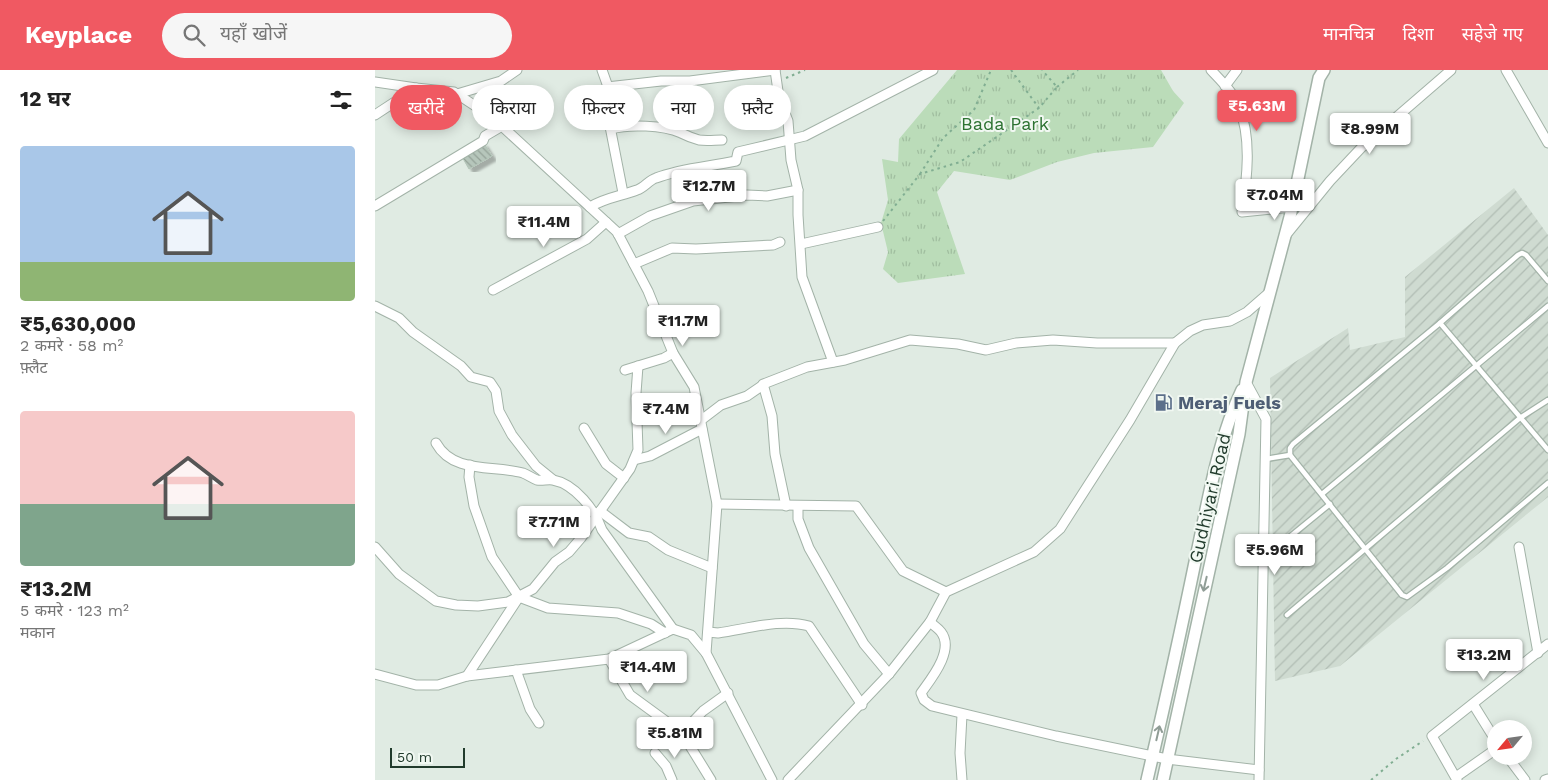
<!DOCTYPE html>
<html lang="hi">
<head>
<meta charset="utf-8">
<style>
  body { margin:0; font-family:"Work Sans","Noto Sans Devanagari",sans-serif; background:#f6f6f6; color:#222; height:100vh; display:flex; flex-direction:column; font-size:19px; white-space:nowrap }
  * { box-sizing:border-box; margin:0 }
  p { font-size:16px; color:#767676 }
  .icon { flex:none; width:28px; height:28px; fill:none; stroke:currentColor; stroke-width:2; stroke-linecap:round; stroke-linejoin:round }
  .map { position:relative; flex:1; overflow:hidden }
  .panel { display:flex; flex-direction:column; background:#fff; width:375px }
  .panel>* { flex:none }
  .banner { position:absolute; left:15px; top:15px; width:475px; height:45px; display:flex; gap:10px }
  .needle { width:32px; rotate:241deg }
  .fabs { position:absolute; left:1112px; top:650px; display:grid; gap:10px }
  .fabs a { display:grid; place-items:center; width:45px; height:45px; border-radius:50%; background:#fff; box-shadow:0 2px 12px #0003; font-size:25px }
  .scale { position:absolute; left:15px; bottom:12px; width:75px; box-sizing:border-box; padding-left:5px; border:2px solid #213b2c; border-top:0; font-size:14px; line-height:18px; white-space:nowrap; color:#213b2c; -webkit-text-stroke:4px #f1f8f2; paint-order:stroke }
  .price { position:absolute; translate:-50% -42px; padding:0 11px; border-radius:5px; background:#fff; color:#222; font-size:16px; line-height:32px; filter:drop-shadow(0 1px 2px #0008) }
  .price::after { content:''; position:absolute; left:50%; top:30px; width:15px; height:11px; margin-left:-8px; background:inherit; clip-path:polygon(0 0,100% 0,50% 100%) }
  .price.active { background:#f05962; color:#fff }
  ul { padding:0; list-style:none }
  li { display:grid; align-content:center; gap:10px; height:265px; padding:0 20px }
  li span { display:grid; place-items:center; height:155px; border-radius:5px; color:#555 }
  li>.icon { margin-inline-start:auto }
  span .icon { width:90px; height:90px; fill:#fffc; stroke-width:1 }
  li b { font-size:21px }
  h2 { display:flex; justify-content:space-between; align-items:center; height:60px; padding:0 20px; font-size:21px }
  .pill { padding:0 18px; border-radius:22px; background:#fff; box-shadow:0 2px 12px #0003; font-size:18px; line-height:45px }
  .pill.active { background:#f05962; color:#fff }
  header { display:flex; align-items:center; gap:30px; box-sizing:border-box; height:70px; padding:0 25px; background:#f05962; color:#fff }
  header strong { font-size:24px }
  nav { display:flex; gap:28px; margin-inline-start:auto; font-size:18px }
  .search { width:350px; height:45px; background:#f6f6f6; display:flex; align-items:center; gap:12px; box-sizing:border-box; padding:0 18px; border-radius:28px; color:#767676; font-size:19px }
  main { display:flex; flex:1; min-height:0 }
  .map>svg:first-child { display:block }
  .industrial { fill:url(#industrial-furrows) }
  .park { fill:url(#park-tufts) }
  .building { fill:url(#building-back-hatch); stroke:#b3c5b8; filter:url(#shadow) }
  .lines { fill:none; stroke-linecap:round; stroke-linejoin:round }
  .service-casing { stroke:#a3b3a8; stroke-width:7 }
  .minor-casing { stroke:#a3b3a8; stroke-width:11 }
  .tertiary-casing { stroke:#a3b3a8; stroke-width:14 }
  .path { stroke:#81ae92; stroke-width:2; stroke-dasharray:2.5 4; stroke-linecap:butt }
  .service { stroke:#fff; stroke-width:4.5 }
  .minor { stroke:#fff; stroke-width:9 }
  .tertiary { stroke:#fff; stroke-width:11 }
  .oneway { stroke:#909d96 }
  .labels { text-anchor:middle; stroke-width:4; stroke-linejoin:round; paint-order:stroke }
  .park-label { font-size:18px; fill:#2c7231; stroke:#f1f8f2 }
  .service-label { font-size:18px; font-weight:bold; fill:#4e5e75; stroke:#f1f8f2; text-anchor:start }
  .street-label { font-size:18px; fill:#213b2c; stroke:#f1f8f2 }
</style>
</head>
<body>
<header>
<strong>Keyplace</strong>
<div class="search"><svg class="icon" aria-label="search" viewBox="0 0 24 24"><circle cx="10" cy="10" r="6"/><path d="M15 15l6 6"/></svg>यहाँ खोजें</div>
<nav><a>मानचित्र</a><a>दिशा</a><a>सहेजे गए</a></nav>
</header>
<main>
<section class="panel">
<h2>12 घर<svg class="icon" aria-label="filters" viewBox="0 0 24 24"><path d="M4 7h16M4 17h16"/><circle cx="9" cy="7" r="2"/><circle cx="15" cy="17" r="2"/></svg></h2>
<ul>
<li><span style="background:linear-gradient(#a9c7e8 75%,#8fb573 0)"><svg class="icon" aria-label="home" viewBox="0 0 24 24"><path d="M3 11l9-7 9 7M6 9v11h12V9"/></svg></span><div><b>₹5,630,000</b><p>2 कमरे · 58 m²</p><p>फ़्लैट</p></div></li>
<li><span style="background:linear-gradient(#f6c9c9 60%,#7fa58c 0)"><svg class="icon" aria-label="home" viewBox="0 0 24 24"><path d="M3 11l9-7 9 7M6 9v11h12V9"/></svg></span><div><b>₹13.2M</b><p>5 कमरे · 123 m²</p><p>मकान</p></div></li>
</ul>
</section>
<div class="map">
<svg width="1173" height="710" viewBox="0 0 1173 710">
  <defs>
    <pattern id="industrial-furrows" width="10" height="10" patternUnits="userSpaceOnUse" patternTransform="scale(1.25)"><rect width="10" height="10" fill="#cfdbd1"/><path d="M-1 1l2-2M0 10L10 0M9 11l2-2" fill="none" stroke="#b1bdb4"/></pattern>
    <pattern id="park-tufts" width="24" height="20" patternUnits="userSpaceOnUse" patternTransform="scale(1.25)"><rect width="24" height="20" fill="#bbdcb9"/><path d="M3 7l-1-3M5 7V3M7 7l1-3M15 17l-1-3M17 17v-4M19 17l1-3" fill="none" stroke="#a0be9f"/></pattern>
    <pattern id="building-back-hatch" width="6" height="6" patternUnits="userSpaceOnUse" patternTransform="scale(1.25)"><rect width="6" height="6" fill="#b6c6bb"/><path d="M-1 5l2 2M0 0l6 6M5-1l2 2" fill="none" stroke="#94a298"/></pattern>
    <filter id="shadow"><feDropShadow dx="4.5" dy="4.5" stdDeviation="1" flood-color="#0004"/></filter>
  </defs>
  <rect width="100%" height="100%" fill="#e0ebe3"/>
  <path class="industrial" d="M1139,118L1173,165V427L965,596L900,611L895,308L973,258L975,280L1030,267V207Z"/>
  <path class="park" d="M582,0H786L798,21L809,33L778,77L719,83L682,92L635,110L579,101L562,122L590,204L523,213L508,199L513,182L506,153L513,130L507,89L523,92L524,69Z"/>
  <path class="building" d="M108,72L117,86L94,99L86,85Z"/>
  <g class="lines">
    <defs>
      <g id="service">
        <path d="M1065,253L1173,380"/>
        <path d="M915,385V378L918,374L1065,253L1143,185L1147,183L1151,185L1173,211"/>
        <path d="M891,389L915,385L1027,525L1032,527L1072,498L1173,413"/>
        <path d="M947,424L1173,236"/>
        <path d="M906,474L955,434"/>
        <path d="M912,545L1145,348L1173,330"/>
      </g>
      <g id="minor">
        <path d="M227,0L232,14L231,36L248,123"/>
        <path d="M400,0L404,28L413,51L416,90L423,120V145L427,207L458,292"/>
        <path d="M836,0C846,11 859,23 864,37C877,68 872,109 867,142L917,137"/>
        <path d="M1131,0L1173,73"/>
        <path d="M0,12L41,18"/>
        <path d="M850,16L862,0"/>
        <path d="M232,17L286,11H315L400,0"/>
        <path d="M82,24L126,11L142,0"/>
        <path d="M0,45L41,18L79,22L117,47L242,162L273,221L298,283L319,317L342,434L331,583L397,710"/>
        <path d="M236,59C254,54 288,55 306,63C312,66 317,68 324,70C332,71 340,70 347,70"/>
        <path d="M0,136L108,71L110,66L127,56"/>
        <path d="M215,137C229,128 246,126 262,120C269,118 274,110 281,108C307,98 333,97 361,91L363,82L430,66L558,0"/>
        <path d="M243,164L275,146L318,131L372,125L392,126L423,120"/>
        <path d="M911,165L955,111L987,77L1076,0"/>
        <path d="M426,174L503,157"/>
        <path d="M259,194L297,178L321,179L398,175L405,172"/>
        <path d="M118,220L212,169L231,152"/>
        <path d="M0,236L24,248L38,262L86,296L96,307L115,312L121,321L124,341L137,365L161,396L177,409"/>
        <path d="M250,300L289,288L298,283"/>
        <path d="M871,312L891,349L884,710"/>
        <path d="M388,314L397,346L400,384L411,436"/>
        <path d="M325,351L346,335L372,326L391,313L432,297L470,290L535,270L583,274L611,280L641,273L678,270L722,273H800"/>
        <path d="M209,358L231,394L249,408"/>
        <path d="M61,373C78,404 119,395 148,403C153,405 157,408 162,410C167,411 173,409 178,410C200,414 220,440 227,460L298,559"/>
        <path d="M259,390L275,386L327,359"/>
        <path d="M95,395L94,407L99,436L117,487L144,527L173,538L243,543L276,554L290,563"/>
        <path d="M342,434L481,436L528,501L571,522"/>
        <path d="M423,436V449L434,478L489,574L514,604"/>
        <path d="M225,441L254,463L274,467L293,480L337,498"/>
        <path d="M0,477L24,504L61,531L81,535L103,536L133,532L158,519L180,492L194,482L206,468L255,399L263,380L261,323L263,296"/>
        <path d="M1144,477L1163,583"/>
        <path d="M555,552C558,555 563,558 566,562C580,580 556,609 546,623L549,630L557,636L681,666L792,689L884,700"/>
        <path d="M333,562L343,563C372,559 406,548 434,556L487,635"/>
        <path d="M234,589L255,625L307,663"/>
        <path d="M141,600L155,639L164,653"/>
        <path d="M0,604L41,615H63L92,606L234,589L298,559L316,565L331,583"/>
        <path d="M92,606L144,527"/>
        <path d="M1098,634L1121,671"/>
        <path d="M587,645L585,683L587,710"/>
        <path d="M280,683L291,696L297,710"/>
        <path d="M1132,686L1150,710"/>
        <path d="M1081,707L1121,679"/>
        <path d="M336,710L307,663L328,641L353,623"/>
        <path d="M413,710L514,604L555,552L571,522L659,482L685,459L755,350L800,273L815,261L828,255L855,251L872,242L895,222"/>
        <path d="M1082,710L1057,666L1173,574"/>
        <path d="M1170,710L1173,709"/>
      </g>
      <g id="tertiary">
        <path d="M772,710C789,637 805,565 820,492C833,434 841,374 867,320"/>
        <path d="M788,710L864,364L871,312L915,147L944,8L949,0"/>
      </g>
    </defs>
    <use href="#service" class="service-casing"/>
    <use href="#minor" class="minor-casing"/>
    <use href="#tertiary" class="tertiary-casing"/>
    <g class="path">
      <path d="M636,0L664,38"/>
      <path d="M411,8L430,0"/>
      <path d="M682,17L703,0"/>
      <path d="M545,104L568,68L599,40L616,0"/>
      <path d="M508,151L545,104L585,92L664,38L682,17L667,0"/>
      <path d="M996,710L1021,689L1048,671"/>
    </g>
    <use href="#service" class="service"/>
    <use href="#minor" class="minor"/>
    <use href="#tertiary" class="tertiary"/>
  </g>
  <defs><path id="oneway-shaft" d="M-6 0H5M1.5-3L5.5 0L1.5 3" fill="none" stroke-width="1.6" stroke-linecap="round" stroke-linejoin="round" transform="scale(1.25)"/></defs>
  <g class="oneway">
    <use href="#oneway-shaft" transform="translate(830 514) rotate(103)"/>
    <use href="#oneway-shaft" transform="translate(783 663) rotate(-77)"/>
  </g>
  <defs>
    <symbol id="fuel-bare" viewBox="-9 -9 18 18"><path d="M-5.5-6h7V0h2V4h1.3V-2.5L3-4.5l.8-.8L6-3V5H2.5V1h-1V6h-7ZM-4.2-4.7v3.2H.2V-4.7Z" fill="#5c6f8a" stroke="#f1f8f2" stroke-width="2.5" paint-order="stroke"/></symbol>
  </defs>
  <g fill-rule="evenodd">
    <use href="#fuel-bare" x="776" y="320" width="25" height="25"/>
  </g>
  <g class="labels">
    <g class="park-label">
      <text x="630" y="60">Bada Park</text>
    </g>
    <g class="service-label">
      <text x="803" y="339">Meraj Fuels</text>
    </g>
    <g class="street-label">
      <text transform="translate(835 428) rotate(-77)" y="6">Gudhiyari Road</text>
    </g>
  </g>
</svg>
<div class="fabs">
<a><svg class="needle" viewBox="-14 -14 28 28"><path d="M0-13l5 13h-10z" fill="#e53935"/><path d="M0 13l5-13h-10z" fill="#767676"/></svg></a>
</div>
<div class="scale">50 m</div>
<b class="price active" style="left:882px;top:62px">₹5.63M</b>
<b class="price" style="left:995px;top:85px">₹8.99M</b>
<b class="price" style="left:334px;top:142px">₹12.7M</b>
<b class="price" style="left:900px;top:151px">₹7.04M</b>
<b class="price" style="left:169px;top:178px">₹11.4M</b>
<b class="price" style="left:308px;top:277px">₹11.7M</b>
<b class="price" style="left:291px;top:365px">₹7.4M</b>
<b class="price" style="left:179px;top:478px">₹7.71M</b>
<b class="price" style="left:900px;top:506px">₹5.96M</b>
<b class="price" style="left:1109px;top:611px">₹13.2M</b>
<b class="price" style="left:273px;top:623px">₹14.4M</b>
<b class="price" style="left:300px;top:689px">₹5.81M</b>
<div class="banner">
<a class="pill active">खरीदें</a>
<a class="pill">किराया</a>
<a class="pill">फ़िल्टर</a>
<a class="pill">नया</a>
<a class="pill">फ़्लैट</a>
</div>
</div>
</main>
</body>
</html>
